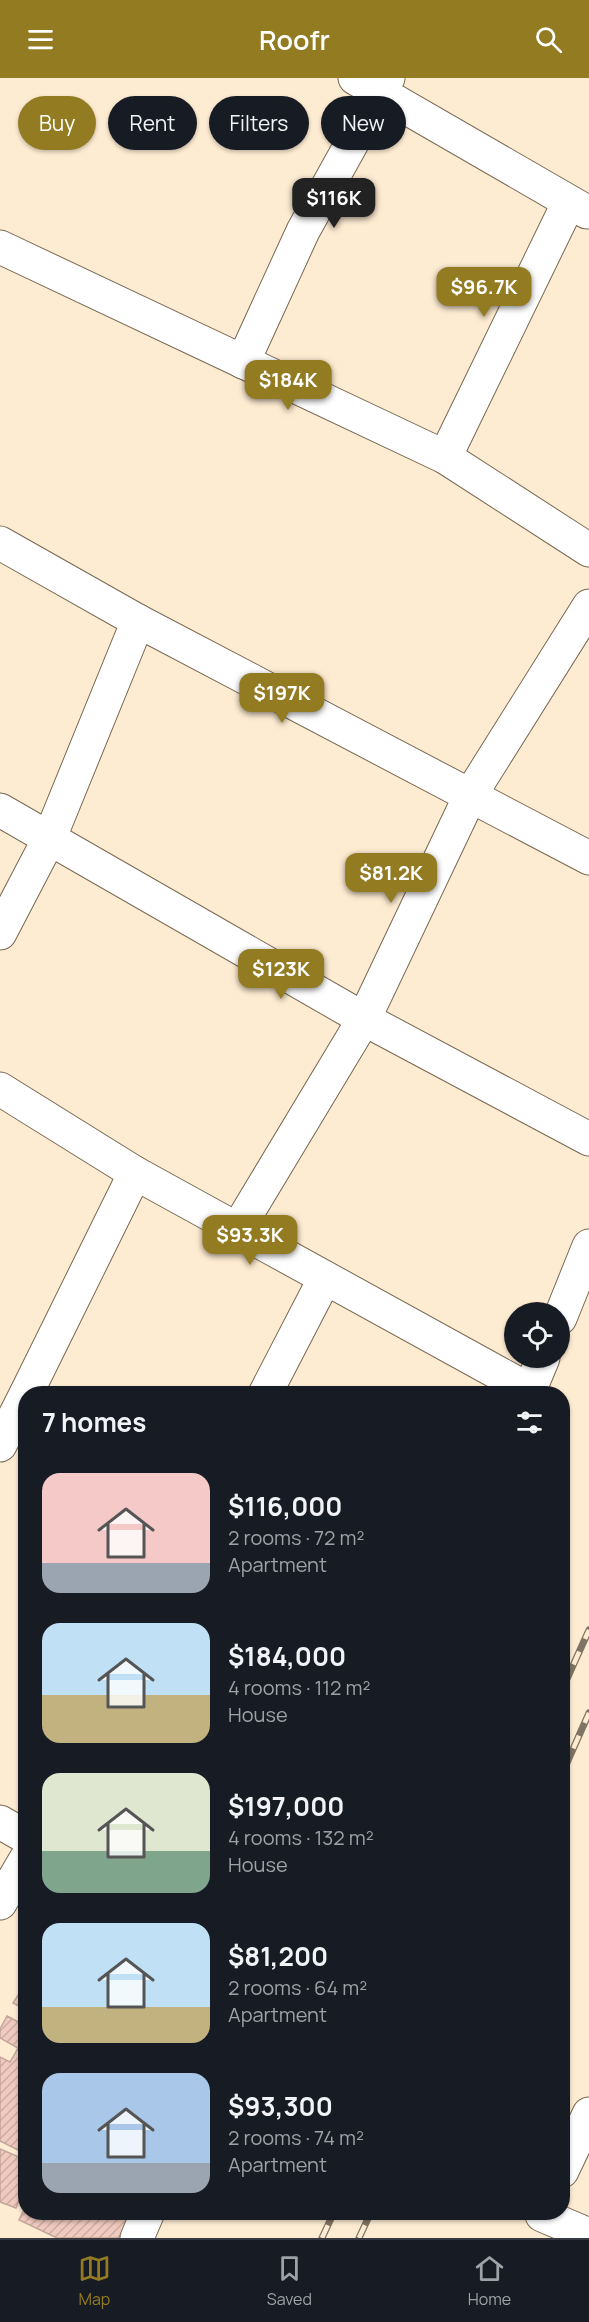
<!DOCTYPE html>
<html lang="en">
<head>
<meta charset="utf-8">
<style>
  body { margin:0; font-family:Manrope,sans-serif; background:#242831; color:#f1f3f6; height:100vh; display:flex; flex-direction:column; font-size:22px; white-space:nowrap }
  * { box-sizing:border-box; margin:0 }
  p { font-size:20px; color:#9ea1a6 }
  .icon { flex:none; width:33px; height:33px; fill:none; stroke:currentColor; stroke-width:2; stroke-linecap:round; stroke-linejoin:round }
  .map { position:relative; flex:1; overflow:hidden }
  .panel { position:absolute; left:18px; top:1308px; width:552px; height:834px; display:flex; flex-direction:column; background:#171b24; border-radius:24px; box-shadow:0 2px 4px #0004 }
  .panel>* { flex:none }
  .banner { position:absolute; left:18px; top:18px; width:554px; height:54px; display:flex; gap:12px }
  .tools { position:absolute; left:504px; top:1224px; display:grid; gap:12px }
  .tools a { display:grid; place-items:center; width:66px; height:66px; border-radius:50%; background:#171b24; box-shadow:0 2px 4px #0004; font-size:30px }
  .price { position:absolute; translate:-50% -51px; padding:0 14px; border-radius:12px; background:#937b22; color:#fff; font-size:20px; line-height:39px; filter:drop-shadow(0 2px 3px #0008) }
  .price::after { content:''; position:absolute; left:50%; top:36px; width:18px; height:14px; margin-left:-9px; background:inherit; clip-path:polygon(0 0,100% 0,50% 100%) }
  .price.on { background:#222; color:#fff }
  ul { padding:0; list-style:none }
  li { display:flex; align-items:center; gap:18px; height:150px; padding:0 24px }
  li span { display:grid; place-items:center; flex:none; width:168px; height:120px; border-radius:18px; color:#555 }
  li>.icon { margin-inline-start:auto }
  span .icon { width:72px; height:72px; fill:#fffc; stroke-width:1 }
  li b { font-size:26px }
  h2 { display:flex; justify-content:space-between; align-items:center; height:72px; padding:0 24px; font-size:26px }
  .tag { padding:0 21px; border-radius:27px; background:#171b24; box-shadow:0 2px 4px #0004; font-size:21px; line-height:54px }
  .tag.on { background:#937b22; color:#fff }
  header { display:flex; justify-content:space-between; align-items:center; height:78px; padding:0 24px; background:#937b22; color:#fff; font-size:27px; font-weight:600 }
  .dock { display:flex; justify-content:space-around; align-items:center; height:84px; border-top:2px solid #363941; background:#171b24; font-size:16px; color:#9ea1a6 }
  .dock a { display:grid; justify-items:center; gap:3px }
  .dock .on { color:#937b22 }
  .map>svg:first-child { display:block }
  .building { fill:url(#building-hatch); stroke:#c4a59b; stroke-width:1.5 }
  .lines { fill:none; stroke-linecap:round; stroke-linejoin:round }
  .minor-casing { stroke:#786852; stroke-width:35 }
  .minor { stroke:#fff; stroke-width:33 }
  .rail-casing { stroke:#807464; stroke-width:7 }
  .rail { stroke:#feecd2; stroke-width:4.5; stroke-dasharray:14; stroke-linecap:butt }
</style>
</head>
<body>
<header><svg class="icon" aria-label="menu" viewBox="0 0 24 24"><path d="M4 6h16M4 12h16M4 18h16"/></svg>Roofr<svg class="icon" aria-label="search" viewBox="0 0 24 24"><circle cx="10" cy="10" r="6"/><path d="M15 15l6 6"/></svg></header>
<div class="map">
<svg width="589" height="2160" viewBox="0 0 589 2160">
  <defs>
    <pattern id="building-hatch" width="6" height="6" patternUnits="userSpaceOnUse" patternTransform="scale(1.5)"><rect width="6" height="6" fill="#f0cabe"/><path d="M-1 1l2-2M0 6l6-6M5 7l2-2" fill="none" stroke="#cdada2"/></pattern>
  </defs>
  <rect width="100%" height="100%" fill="#feecd2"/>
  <g class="building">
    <path d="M26,1905V1932L13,1925Z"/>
    <path d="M7,1938L26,1948V2000L19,2012L26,2015V2067L22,2074L0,2063V1979L10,1984L18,1970L0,1960V1951Z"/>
    <path d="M0,2071L26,2082V2106L16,2130L0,2124Z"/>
    <path d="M26,2127V2134H123L130,2138L119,2160H57L19,2142Z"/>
  </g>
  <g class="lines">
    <defs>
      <g id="minor">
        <path d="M355,0L587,134"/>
        <path d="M0,169L445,379L589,472"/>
        <path d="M243,284L303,153L388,0"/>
        <path d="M445,379L569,124"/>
        <path d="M0,465L138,543L589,780"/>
        <path d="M0,732L364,941L589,1061"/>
        <path d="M0,855L50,759L138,543"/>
        <path d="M0,1011L135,1095L529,1312"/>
        <path d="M237,1152L364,941L471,716L589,528"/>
        <path d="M560,1240L589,1168"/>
        <path d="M26,1316L135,1095"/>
        <path d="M265,1316L325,1200"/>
        <path d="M528,1316L543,1280"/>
        <path d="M0,1367L26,1316"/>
        <path d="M0,1744L26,1759"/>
        <path d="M0,1825L26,1781"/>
        <path d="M562,2093L589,2036"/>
        <path d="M542,2137L589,2157"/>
        <path d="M137,2160L148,2134"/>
      </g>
    </defs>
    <use href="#minor" class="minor-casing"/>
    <use href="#minor" class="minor"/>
    <defs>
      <g id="rail">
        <path d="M562,1612L589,1552"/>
        <path d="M562,1696L589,1635"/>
        <path d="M322,2160L334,2134"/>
        <path d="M359,2160L371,2134"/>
      </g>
    </defs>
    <use href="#rail" class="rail-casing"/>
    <use href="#rail" class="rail"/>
  </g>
</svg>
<div class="tools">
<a><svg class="icon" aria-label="locate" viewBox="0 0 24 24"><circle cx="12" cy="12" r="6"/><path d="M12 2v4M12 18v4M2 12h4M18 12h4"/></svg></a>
</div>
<b class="price on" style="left:334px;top:151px">$116K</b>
<b class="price" style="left:484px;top:240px">$96.7K</b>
<b class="price" style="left:288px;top:333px">$184K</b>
<b class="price" style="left:282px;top:646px">$197K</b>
<b class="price" style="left:391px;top:826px">$81.2K</b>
<b class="price" style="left:281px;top:922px">$123K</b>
<b class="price" style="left:250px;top:1188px">$93.3K</b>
<div class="banner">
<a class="tag on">Buy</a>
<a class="tag">Rent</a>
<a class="tag">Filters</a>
<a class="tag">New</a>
</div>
<section class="panel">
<h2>7 homes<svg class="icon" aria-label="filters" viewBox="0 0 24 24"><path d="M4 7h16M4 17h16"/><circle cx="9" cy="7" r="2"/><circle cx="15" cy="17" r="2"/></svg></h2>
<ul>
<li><span style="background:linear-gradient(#f6c9c9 75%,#9aa5b1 0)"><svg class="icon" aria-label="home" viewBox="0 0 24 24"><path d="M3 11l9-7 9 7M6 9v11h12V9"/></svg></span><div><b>$116,000</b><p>2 rooms · 72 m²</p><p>Apartment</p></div></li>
<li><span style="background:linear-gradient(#bfe0f5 60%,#c2b280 0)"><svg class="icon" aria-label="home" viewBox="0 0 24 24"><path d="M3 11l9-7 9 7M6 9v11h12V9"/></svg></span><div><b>$184,000</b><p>4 rooms · 112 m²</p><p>House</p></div></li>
<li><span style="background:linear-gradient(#dfe7d0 65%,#7fa58c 0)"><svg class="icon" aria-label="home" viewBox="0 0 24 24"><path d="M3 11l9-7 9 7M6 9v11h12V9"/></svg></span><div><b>$197,000</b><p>4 rooms · 132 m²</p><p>House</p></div></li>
<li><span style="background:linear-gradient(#bfe0f5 70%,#c2b280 0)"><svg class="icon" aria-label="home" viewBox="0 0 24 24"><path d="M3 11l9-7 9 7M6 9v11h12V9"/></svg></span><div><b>$81,200</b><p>2 rooms · 64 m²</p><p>Apartment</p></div></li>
<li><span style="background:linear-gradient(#a9c7e8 75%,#9aa5b1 0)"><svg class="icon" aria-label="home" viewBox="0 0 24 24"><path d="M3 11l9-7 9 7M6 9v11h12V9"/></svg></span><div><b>$93,300</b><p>2 rooms · 74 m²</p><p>Apartment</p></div></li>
</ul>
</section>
</div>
<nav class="dock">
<a class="on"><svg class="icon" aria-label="map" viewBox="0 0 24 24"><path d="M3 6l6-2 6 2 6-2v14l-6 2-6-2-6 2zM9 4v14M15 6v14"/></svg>Map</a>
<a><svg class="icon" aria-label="saved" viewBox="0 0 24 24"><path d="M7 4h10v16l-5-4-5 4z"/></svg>Saved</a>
<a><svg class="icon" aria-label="home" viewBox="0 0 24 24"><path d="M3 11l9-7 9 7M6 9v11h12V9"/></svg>Home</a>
</nav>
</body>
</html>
